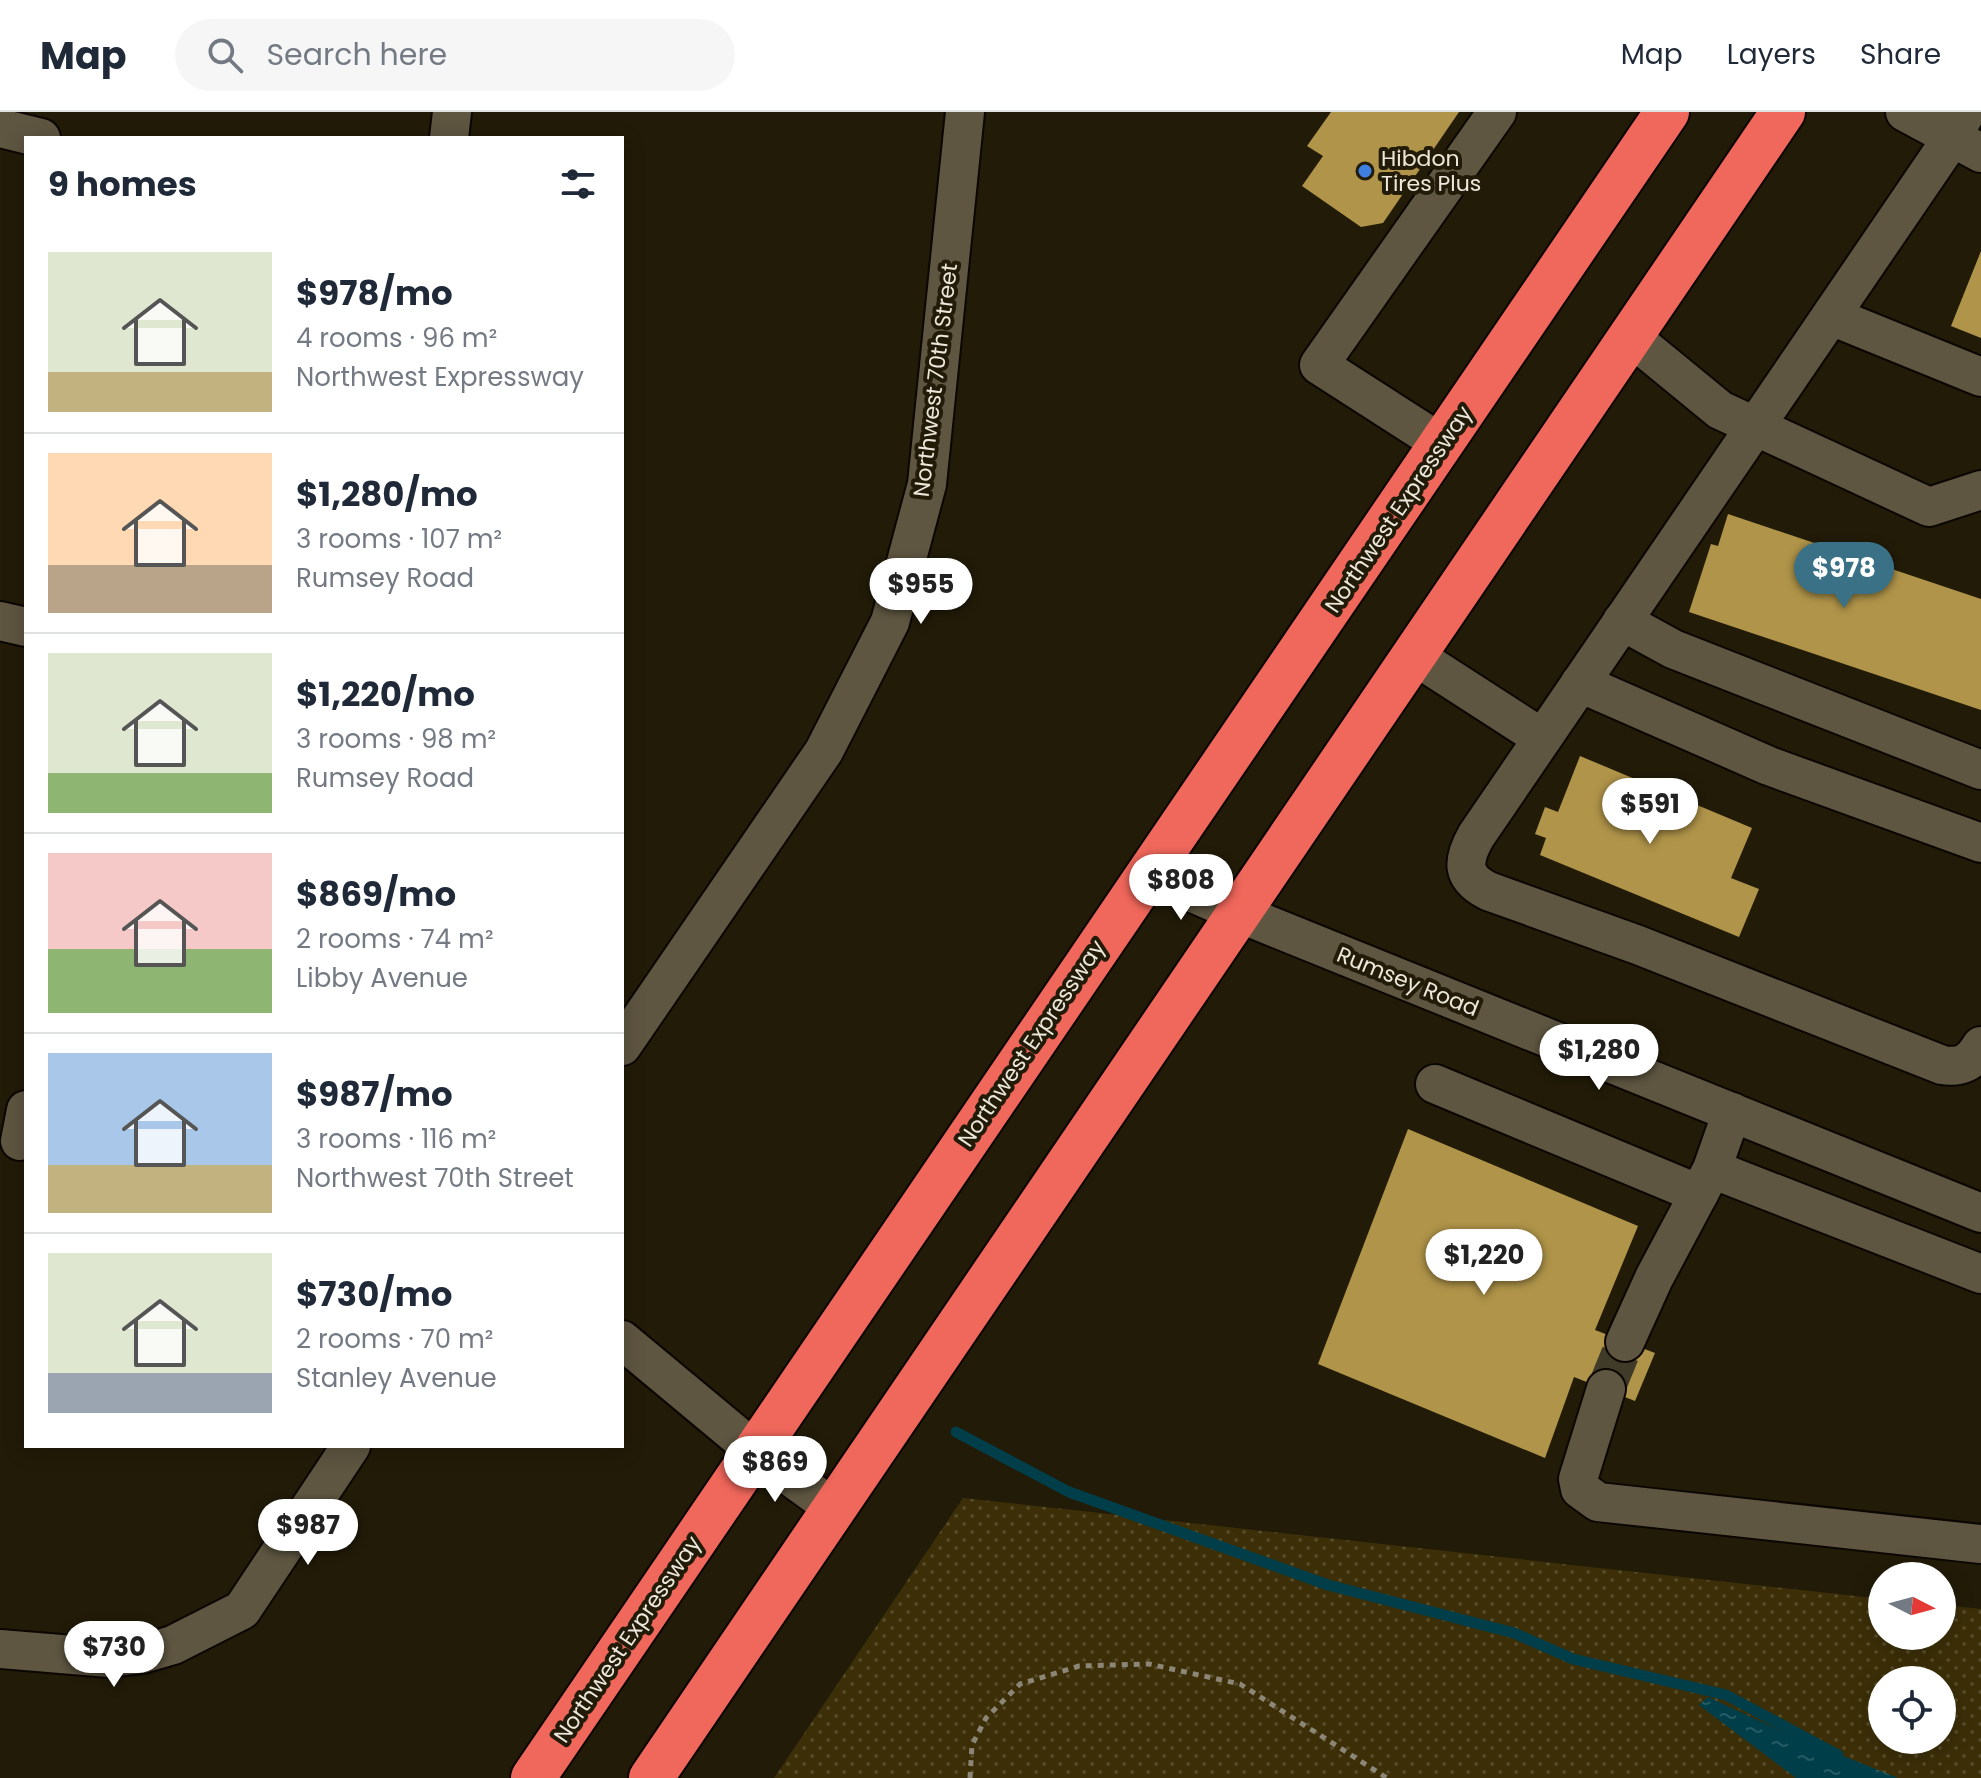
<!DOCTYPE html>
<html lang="en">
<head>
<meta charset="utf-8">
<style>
  body { margin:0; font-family:Poppins,sans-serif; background:#f6f6f7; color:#1f2937; height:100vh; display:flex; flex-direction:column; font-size:30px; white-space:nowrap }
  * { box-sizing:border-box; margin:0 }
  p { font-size:26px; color:#747a83 }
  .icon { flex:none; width:44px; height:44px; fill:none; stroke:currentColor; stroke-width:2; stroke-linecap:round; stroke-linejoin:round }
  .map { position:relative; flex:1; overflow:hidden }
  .panel { position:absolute; left:24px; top:24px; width:600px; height:1312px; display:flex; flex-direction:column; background:#fff; border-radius:0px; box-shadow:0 4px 20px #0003 }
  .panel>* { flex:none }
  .needle { width:52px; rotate:96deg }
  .controls { position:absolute; left:1868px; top:1450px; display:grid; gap:16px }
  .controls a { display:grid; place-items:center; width:88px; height:88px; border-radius:50%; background:#fff; box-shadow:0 4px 20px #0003; font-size:40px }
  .price { position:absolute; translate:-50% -68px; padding:0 18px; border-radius:28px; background:#fff; color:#222; font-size:26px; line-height:52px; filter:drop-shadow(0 2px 4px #0008) }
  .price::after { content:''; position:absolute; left:50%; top:48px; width:24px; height:18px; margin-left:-12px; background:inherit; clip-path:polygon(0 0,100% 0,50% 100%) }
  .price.current { background:#3a7186; color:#fff }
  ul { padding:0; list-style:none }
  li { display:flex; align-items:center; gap:24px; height:200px; padding:0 24px }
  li+li { border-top:2px solid #e0e1e3 }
  li span { display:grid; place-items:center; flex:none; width:224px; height:160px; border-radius:0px; color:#555 }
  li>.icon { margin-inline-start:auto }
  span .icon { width:96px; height:96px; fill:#fffc; stroke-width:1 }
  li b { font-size:34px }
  h2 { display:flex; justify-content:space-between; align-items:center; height:96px; padding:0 24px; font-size:34px }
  header { display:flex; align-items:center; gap:48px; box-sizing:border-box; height:112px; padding:0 40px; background:#fff; border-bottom:2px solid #e0e1e3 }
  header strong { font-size:38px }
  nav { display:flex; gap:44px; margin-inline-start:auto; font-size:28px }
  .search { width:560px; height:72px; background:#f6f6f7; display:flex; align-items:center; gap:20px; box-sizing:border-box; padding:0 28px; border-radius:44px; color:#747a83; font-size:30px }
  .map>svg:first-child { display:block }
  .grass { fill:url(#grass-dots); fill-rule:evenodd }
  .water { fill:url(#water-ripples) }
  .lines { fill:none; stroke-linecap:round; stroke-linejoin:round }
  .stream { stroke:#003e49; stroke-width:11 }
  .building { fill:#b09449 }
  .minor-tunnel { stroke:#403a28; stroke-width:38; stroke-dasharray:38 19; stroke-linecap:butt }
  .minor-casing { stroke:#0c0600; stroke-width:42 }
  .highway-casing { stroke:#0c0600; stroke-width:48 }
  .path { stroke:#8c8676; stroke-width:5; stroke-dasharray:6 6; stroke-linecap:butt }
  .minor { stroke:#5e5641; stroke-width:38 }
  .highway { stroke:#f0675b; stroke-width:44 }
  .shop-dot { fill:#3f7fe0; stroke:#221b08; stroke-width:3 }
  .labels { text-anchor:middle; stroke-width:8; stroke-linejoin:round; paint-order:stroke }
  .poi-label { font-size:22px; fill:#ece7db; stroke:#221b08; text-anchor:start }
  .street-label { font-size:22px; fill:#ece7db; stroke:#221b08 }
</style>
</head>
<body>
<header>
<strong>Map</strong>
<div class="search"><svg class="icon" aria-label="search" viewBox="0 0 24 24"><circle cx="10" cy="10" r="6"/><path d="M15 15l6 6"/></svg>Search here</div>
<nav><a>Map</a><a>Layers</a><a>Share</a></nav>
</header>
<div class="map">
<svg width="1981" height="1666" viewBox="0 0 1981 1666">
  <defs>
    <pattern id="grass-dots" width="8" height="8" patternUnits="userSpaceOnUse" patternTransform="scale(2)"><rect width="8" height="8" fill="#3c2f08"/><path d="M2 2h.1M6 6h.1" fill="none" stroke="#584d2b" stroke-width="1.8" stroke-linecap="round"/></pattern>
    <pattern id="water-ripples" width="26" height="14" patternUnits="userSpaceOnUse" patternTransform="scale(2)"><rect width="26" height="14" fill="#003e49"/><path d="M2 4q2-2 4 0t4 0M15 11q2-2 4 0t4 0" fill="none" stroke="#255a63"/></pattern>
  </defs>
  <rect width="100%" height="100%" fill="#221b08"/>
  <path class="grass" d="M963,1386L1882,1487V1524H1942V1493L1981,1497V1666H774ZM1882,1568H1942V1628H1882Z"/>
  <path class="water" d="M1708,1585L1786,1621L1898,1666H1796L1699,1593Z"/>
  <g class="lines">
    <path class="stream" d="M956,1320L1069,1380L1328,1473L1514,1521L1573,1547L1726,1583L1838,1643"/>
  </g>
  <g class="building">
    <path d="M1331,0H1459L1383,111L1361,115L1302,74L1323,44L1307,34Z"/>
    <path d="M1981,139V226L1951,214Z"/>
    <path d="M1728,402L1981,487V598L1689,500L1711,432L1718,434Z"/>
    <path d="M1580,644L1752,716L1731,766L1759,777L1739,825L1540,743L1546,726L1535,722L1545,695L1558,700Z"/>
    <path d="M1408,1017L1638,1114L1595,1218L1655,1241L1635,1289L1574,1265L1545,1346L1318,1252Z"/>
  </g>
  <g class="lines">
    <path class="minor-tunnel" d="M1606,1277L1625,1230"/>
    <defs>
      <g id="minor">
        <path d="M1905,0L1981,41"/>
        <path d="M1966,0L1952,26L1476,724C1462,749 1461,765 1488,779L1638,833L1942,953C1961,956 1971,951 1981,934"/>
        <path d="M0,16L41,26"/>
        <path d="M449,26L452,0"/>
        <path d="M1831,204L1981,265"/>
        <path d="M1631,225L1720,298L1929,395L1981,378"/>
        <path d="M1442,332L1319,253L1497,0"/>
        <path d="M0,509L26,515"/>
        <path d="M1622,509L1673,537L1981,658"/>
        <path d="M1415,544L1542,626"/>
        <path d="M1580,571L1769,654L1981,731"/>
        <path d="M1147,761L1241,802L1981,1101"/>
        <path d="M622,934L824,639L890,510L927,372L965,0"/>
        <path d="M1435,972L1699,1082"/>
        <path d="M1732,1000L1712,1057L1981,1162"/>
        <path d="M20,1029L26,998"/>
        <path d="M622,1228L754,1338L832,1395"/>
        <path d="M1625,1230L1654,1166L1710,1061"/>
        <path d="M1606,1277L1578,1367L1580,1377L1598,1390L1981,1432"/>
        <path d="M0,1537L109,1546L142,1542L173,1533L242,1498L351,1334"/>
      </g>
      <g id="highway">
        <path d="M533,1666L1667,0"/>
        <path d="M651,1666L1783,0"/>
      </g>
    </defs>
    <use href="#minor" class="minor-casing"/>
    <use href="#highway" class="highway-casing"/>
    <path class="path" d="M970,1666L972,1633L986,1606L1020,1572L1079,1554L1149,1552L1240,1572L1387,1666"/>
    <use href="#minor" class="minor"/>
    <use href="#highway" class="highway"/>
  </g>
  <circle class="shop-dot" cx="1365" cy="59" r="8"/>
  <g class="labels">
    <g class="poi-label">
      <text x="1381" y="54">Hibdon<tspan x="1381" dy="25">Tires Plus</tspan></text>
    </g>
    <g class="street-label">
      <text transform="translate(935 268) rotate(-83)" y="8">Northwest 70th Street</text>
      <text transform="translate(1398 397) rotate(-56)" y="8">Northwest Expressway</text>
      <text transform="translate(1408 869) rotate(22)" y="8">Rumsey Road</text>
      <text transform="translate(1031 931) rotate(-56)" y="8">Northwest Expressway</text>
      <text transform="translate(627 1527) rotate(-56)" y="8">Northwest Expressway</text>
    </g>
  </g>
</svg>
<div class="controls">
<a><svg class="needle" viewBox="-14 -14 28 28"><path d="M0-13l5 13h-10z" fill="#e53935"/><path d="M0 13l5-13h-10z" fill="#747a83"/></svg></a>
<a><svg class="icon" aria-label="locate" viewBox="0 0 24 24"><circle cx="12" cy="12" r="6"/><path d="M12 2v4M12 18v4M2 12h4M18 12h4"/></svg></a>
</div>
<b class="price current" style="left:1844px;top:498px">$978</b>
<b class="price" style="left:921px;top:514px">$955</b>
<b class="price" style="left:1650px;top:734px">$591</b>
<b class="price" style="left:1181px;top:810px">$808</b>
<b class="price" style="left:1599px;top:980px">$1,280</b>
<b class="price" style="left:1484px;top:1185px">$1,220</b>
<b class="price" style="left:775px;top:1392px">$869</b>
<b class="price" style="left:308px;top:1455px">$987</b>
<b class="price" style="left:114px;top:1577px">$730</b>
<section class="panel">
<h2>9 homes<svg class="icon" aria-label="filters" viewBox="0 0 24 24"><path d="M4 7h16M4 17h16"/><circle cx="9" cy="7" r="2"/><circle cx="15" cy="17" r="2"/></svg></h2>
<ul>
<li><span style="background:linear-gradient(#dfe7d0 75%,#c2b280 0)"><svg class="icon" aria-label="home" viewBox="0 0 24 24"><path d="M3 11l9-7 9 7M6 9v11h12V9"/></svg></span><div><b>$978/mo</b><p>4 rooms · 96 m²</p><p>Northwest Expressway</p></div></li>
<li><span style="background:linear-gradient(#ffd9b3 70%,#b9a48a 0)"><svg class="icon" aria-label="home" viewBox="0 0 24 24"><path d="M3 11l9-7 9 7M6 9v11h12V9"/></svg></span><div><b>$1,280/mo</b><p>3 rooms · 107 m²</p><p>Rumsey Road</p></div></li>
<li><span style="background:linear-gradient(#dfe7d0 75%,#8fb573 0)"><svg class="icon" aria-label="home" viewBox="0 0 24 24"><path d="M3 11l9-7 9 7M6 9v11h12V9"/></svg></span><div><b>$1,220/mo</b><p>3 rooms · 98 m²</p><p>Rumsey Road</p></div></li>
<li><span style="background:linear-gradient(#f6c9c9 60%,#8fb573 0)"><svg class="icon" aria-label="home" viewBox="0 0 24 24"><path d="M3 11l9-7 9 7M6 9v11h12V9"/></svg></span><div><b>$869/mo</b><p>2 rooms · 74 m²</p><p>Libby Avenue</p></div></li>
<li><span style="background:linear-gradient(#a9c7e8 70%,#c2b280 0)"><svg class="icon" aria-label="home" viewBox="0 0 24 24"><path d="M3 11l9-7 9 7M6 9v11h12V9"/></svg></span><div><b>$987/mo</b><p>3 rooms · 116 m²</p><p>Northwest 70th Street</p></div></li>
<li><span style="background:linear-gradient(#dfe7d0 75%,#9aa5b1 0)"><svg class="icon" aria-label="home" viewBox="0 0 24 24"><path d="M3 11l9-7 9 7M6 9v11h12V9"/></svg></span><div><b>$730/mo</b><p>2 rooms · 70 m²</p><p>Stanley Avenue</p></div></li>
</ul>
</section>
</div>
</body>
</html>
